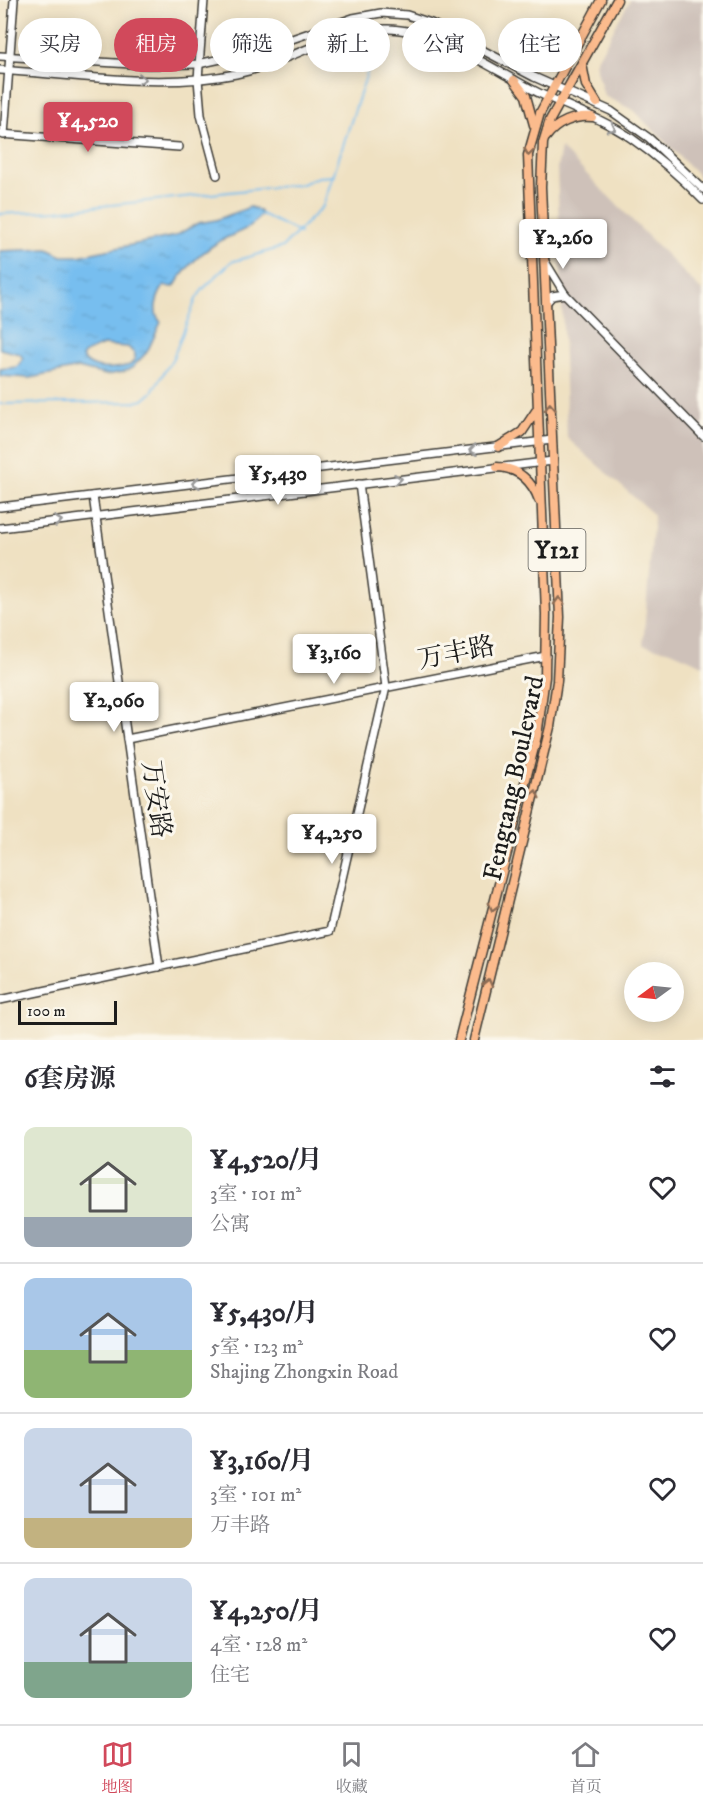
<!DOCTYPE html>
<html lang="zh">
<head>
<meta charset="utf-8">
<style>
  body { margin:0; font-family:"IM FELL DW Pica","Noto Serif SC",serif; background:#f2f2f3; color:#2b2b33; height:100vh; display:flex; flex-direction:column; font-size:22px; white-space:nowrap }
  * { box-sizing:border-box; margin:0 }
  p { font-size:20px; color:#7c7c81 }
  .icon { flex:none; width:33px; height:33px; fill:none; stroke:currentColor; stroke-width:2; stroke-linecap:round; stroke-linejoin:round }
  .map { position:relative; height:1040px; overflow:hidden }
  .sheet { display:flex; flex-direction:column; background:#fff; flex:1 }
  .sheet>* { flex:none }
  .banner { position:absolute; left:18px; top:18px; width:668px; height:54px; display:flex; gap:12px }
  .needle { width:39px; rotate:255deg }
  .fabs { position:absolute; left:624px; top:962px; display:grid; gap:12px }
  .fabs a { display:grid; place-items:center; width:60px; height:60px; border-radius:50%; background:#fff; box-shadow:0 3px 15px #0003; font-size:30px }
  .scale { position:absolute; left:18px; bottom:15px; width:99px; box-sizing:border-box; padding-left:6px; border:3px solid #1c1c1c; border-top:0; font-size:16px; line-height:21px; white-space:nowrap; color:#1c1c1c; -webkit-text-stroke:4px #fbf7ec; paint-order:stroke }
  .price { position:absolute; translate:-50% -51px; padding:0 14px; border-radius:6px; background:#fff; color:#222; font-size:20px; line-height:39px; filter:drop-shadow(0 2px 3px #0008) }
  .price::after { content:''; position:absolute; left:50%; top:36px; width:18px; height:14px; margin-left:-9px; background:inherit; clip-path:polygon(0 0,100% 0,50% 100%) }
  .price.active { background:#d1495b; color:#fff }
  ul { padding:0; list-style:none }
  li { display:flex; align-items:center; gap:18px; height:150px; padding:0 24px }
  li+li { border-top:2px solid #e1e1e2 }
  li span { display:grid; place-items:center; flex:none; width:168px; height:120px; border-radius:12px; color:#555 }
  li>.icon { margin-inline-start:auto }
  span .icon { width:72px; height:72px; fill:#fffc; stroke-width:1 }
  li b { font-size:26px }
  h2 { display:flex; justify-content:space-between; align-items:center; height:72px; padding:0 24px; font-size:26px }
  .pill { padding:0 21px; border-radius:27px; background:#fff; box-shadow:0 3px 15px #0003; font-size:21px; line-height:54px }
  .pill.active { background:#d1495b; color:#fff }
  .dock { display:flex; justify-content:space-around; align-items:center; height:84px; border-top:2px solid #e1e1e2; background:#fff; font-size:16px; color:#7c7c81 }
  .dock a { display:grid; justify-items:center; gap:3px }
  .dock .active { color:#d1495b }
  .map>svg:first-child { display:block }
  .industrial { fill:#cec1b9 }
  .water { fill:url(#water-ripples); stroke:#4a6d86; stroke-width:1.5; fill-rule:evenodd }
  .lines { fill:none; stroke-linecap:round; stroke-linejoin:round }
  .stream { stroke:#77beef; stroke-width:2 }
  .minor-casing { stroke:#3c3a35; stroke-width:10 }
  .major-casing { stroke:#3c3a35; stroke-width:11 }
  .minor { stroke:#fff; stroke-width:7 }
  .major { stroke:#fbbb8d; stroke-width:8 }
  .oneway { stroke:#999 }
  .oneway2 { stroke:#8c6c54 }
  .labels { text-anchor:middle; stroke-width:6; stroke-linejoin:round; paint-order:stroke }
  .shield { fill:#fbf7ec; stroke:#5f5e5a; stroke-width:1.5 }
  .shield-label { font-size:24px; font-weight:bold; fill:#1c1c1c }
  .street-label { font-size:26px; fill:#1c1c1c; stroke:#fbf7ec }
</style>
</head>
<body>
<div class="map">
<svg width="703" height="1040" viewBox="0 0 703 1040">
  <defs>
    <pattern id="water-ripples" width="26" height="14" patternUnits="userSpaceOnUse" patternTransform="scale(1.5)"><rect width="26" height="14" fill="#77beef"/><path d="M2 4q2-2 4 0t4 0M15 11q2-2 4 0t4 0" fill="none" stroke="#66a3cc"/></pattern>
  </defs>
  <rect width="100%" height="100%" fill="#fbf7ec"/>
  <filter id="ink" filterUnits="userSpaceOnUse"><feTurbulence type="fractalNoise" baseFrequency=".0167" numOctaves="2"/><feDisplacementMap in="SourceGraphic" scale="12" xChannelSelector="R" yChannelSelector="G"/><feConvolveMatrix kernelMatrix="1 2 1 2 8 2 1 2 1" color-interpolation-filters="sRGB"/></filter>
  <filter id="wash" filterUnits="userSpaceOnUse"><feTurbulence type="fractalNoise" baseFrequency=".008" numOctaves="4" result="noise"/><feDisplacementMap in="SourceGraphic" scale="24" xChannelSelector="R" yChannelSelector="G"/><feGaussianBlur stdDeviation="1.35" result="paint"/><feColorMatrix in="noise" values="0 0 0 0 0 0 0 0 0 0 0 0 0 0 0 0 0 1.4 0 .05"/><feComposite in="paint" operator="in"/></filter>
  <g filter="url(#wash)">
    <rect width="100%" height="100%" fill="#efe1c2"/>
    <g class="industrial">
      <path d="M630,0H703V180L633,110L604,96L595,63Z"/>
      <path d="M561,148L703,292V665L671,651L643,645L654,515L567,438L557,168Z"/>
    </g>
    <path class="water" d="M250,207L259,210L261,214C253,229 237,232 222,240C202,251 186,267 174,287L164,286C157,296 151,313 161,322L147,352L132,368L123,372L106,375L78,368L30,378L0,376V369L17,367L23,359L20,354L0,349V251L48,249L62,256H78L175,236L198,223L216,220ZM103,345L128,347L135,354V359L130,365C115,369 92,372 82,357L85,353Z"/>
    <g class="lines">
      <g class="stream">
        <path d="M0,214L56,211L302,184L318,177L335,176"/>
        <path d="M261,214L300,233"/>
        <path d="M0,404L135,402L143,400L152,392L173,358L196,299L203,289L231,262L283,247L323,206L377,43"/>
      </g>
    </g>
  </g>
  <g filter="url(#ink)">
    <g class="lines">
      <defs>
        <g id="minor">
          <path d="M204,0L198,79L201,115L217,175"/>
          <path d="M0,56L148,65L198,64L257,51L353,18L381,13L407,15L431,23L534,77L611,111L649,138L703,189"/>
          <path d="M0,70C76,75 161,89 236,74C287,64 335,28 387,29C438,29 496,72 541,94C571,108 603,119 631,138C657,156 681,177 703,200"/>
          <path d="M0,134L179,147"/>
          <path d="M4,135L14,0"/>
          <path d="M546,263L565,294L703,436"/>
          <path d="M546,303L552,296L565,294"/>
          <path d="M93,496L159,967"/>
          <path d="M0,507L552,440"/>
          <path d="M0,528L553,461"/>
          <path d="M127,739L546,656"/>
          <path d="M0,1000L330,931L386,687L359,484"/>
        </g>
        <g id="major">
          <path d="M582,64L586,85L597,103"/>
          <path d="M514,80L526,96L534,125"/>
          <path d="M546,137C556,123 575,115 592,117"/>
          <path d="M498,447L522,432L536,411"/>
          <path d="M497,467C518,468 532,481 539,500"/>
          <path d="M459,1040L537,736L545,677L546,614L528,155L540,113L601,0"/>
          <path d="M474,1040L550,727L557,681L560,617L541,187L543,143L550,120L617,0"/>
        </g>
      </defs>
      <use href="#minor" class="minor-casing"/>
      <use href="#major" class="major-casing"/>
      <use href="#minor" class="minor"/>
      <use href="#major" class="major"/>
    </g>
    <defs><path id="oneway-chevron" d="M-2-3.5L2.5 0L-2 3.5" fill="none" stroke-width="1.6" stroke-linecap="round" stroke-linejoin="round" transform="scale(1.5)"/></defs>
    <g class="oneway">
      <use href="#oneway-chevron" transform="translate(142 79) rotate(3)"/>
      <use href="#oneway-chevron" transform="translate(612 128) rotate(27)"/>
      <use href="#oneway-chevron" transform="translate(473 450) rotate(173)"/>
      <use href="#oneway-chevron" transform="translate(398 479) rotate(-7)"/>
      <use href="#oneway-chevron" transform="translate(196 483) rotate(173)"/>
      <use href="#oneway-chevron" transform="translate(58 521) rotate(-7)"/>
    </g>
    <g class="oneway2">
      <use href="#oneway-chevron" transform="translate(529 152) rotate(98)"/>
      <use href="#oneway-chevron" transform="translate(550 407) rotate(-93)"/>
      <use href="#oneway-chevron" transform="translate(559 601) rotate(-92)"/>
      <use href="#oneway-chevron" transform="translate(535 794) rotate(-76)"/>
      <use href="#oneway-chevron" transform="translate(493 907) rotate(105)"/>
      <use href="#oneway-chevron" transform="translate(488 983) rotate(-76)"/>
    </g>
  </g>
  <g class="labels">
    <rect class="shield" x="528.5" y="529" width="57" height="42" rx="4.5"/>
    <g class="shield-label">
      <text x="557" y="558">Y121</text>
    </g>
    <g class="street-label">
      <text transform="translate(456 652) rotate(-11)" y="9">万丰路</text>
      <text transform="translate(513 778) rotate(-78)" y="9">Fengtang Boulevard</text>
      <text transform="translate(157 799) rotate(82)" y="9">万安路</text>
    </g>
  </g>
</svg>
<div class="fabs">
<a><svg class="needle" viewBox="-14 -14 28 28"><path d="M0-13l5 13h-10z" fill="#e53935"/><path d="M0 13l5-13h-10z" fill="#7c7c81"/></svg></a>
</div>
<div class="scale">100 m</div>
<b class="price active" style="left:88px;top:153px">¥4,520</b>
<b class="price" style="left:563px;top:270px">¥2,260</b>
<b class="price" style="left:278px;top:506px">¥5,430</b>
<b class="price" style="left:334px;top:685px">¥3,160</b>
<b class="price" style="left:114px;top:733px">¥2,060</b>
<b class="price" style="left:332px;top:865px">¥4,250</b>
<div class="banner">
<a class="pill">买房</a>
<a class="pill active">租房</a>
<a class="pill">筛选</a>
<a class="pill">新上</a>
<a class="pill">公寓</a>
<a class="pill">住宅</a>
</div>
</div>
<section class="sheet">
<h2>6套房源<svg class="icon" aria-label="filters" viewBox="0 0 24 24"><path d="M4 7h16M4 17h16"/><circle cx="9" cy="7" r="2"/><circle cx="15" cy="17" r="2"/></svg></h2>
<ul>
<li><span style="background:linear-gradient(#dfe7d0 75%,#9aa5b1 0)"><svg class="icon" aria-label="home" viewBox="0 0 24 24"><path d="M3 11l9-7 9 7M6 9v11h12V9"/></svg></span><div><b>¥4,520/月</b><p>3室 · 101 m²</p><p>公寓</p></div><svg class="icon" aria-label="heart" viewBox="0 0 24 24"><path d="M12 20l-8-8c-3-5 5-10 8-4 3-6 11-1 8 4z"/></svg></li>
<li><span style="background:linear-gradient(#a9c7e8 60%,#8fb573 0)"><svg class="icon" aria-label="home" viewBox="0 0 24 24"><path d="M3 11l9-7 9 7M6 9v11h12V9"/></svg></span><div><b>¥5,430/月</b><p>5室 · 123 m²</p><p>Shajing Zhongxin Road</p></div><svg class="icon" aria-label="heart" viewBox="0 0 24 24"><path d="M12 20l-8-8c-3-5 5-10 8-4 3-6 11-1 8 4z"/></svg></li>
<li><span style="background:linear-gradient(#c9d6e8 75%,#c2b280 0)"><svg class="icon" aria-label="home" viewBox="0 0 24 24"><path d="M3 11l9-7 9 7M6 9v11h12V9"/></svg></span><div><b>¥3,160/月</b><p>3室 · 101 m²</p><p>万丰路</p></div><svg class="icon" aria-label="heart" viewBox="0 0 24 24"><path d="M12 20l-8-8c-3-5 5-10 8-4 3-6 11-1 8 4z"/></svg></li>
<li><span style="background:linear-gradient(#c9d6e8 70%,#7fa58c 0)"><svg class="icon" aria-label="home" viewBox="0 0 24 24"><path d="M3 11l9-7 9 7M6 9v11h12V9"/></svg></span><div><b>¥4,250/月</b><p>4室 · 128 m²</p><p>住宅</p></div><svg class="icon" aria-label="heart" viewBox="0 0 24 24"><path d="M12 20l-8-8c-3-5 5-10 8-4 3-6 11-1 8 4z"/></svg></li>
</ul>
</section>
<nav class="dock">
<a class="active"><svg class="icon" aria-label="map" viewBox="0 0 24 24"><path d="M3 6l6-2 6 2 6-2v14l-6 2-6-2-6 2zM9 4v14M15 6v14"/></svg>地图</a>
<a><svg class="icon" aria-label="saved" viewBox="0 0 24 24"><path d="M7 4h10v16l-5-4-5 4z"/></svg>收藏</a>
<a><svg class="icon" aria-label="home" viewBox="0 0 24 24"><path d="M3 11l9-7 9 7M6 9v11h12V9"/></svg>首页</a>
</nav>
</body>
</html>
